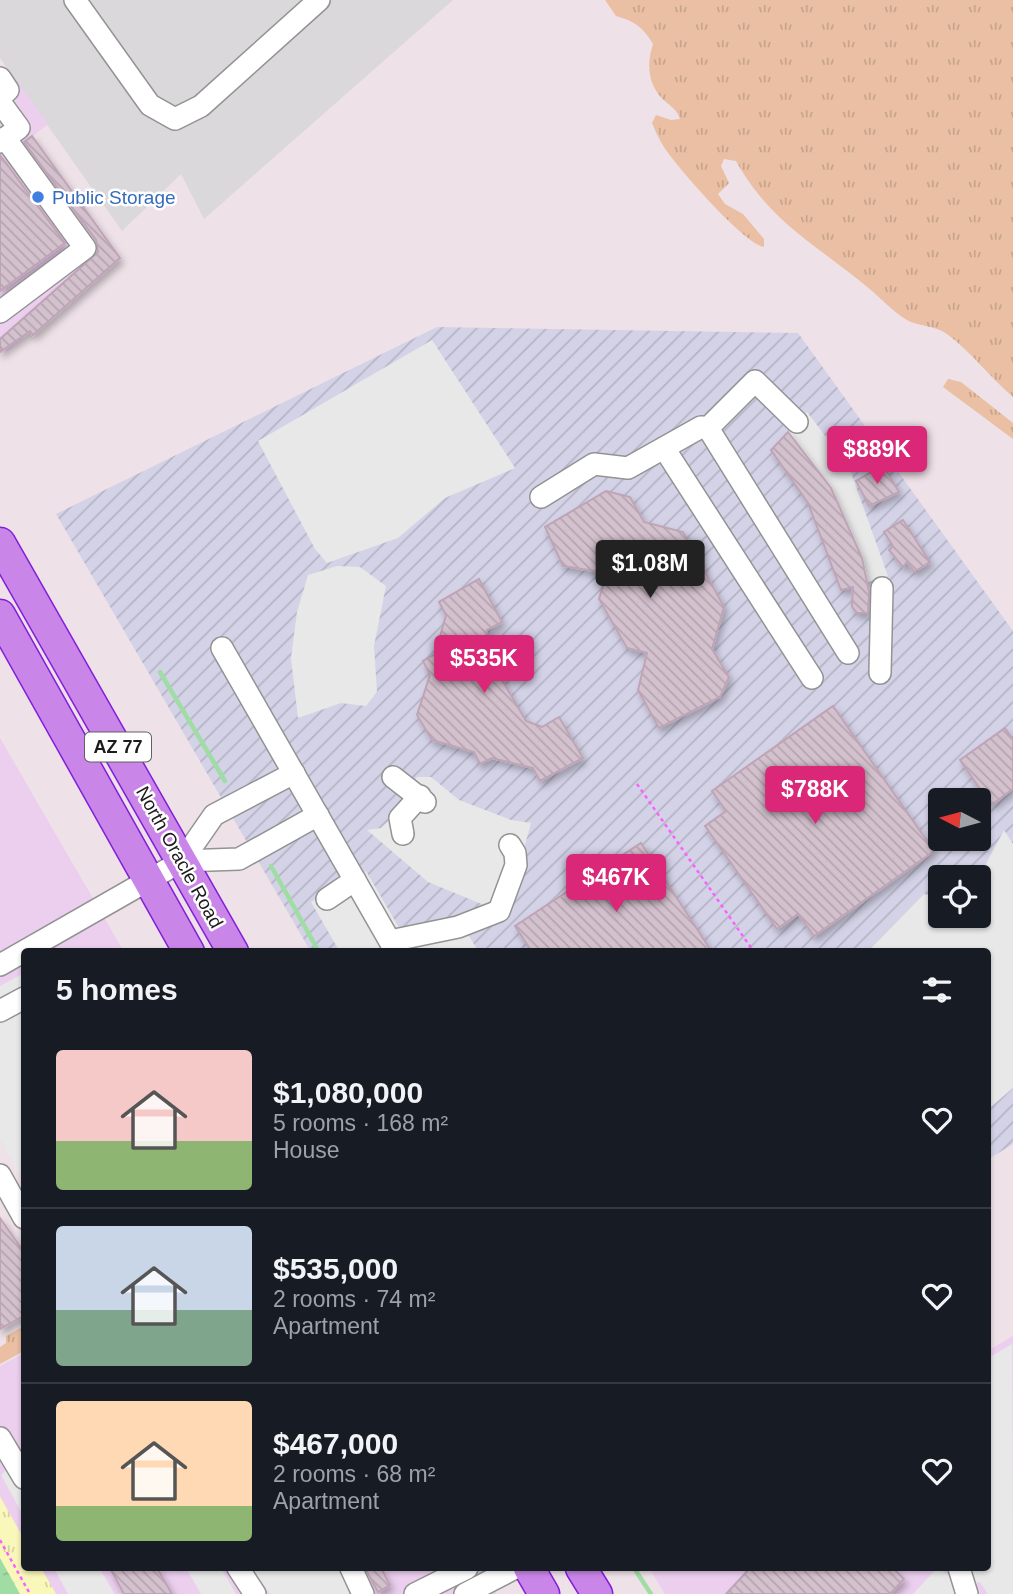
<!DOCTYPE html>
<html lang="en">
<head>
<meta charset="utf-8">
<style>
  body { margin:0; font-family:Helvetica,sans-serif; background:#20242c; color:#f1f3f6; height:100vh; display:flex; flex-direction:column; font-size:26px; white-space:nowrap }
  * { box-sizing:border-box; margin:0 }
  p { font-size:23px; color:#9ea1a6 }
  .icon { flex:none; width:38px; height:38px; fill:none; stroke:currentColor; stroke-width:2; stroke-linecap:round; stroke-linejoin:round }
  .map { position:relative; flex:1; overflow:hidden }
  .drawer { position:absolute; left:21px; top:948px; width:970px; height:623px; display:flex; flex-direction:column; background:#171b24; border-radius:7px; box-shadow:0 2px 5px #0004 }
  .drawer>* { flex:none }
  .needle { width:46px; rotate:276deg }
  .controls { position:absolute; left:928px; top:788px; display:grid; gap:14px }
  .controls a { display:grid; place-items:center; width:63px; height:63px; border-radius:7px; background:#171b24; box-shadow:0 2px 5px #0004; font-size:35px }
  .price { position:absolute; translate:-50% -60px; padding:0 16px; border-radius:7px; background:#db2777; color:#fff; font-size:23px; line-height:46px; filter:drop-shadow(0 2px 4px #0008) }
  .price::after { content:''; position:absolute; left:50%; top:42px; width:21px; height:16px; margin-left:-10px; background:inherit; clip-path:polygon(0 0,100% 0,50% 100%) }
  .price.active { background:#222; color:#fff }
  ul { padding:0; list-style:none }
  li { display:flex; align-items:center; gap:21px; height:175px; padding:0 35px }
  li+li { border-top:2px solid #363941 }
  li span { display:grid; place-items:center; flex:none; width:196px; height:140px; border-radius:7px; color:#555 }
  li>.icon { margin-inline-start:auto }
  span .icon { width:84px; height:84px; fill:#fffc; stroke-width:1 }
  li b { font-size:30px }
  h2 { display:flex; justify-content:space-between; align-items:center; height:84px; padding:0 35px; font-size:30px }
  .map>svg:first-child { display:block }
  .residential { fill:#dad8da }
  .commercial { fill:#eccfef }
  .industrial { fill:url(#industrial-furrows); fill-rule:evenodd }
  .grass { fill:url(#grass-tufts) }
  .park { fill:url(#park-tufts) }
  .parking { fill:#e8e8e8 }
  .water { fill:url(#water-ripples) }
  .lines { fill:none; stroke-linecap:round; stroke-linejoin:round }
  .stream { stroke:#9fdda5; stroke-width:4.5 }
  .building { fill:url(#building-back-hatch); stroke:#bfa3b6; stroke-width:2; filter:url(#shadow) }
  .minor-casing { stroke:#939393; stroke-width:24 }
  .highway-casing { stroke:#821fda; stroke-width:33 }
  .path { stroke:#f962fd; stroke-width:2.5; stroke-dasharray:3.5 3.5; stroke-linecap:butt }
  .minor { stroke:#fff; stroke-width:21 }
  .highway { stroke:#c985e8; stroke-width:30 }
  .shop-dot { fill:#3f7fe0; stroke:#fff; stroke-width:2.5 }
  .labels { text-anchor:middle; stroke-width:5; stroke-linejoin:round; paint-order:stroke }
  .shield { fill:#fff; stroke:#606060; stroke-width:2 }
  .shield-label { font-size:18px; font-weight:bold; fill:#1c1c1c }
  .shop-label { font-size:19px; fill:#366cbe; stroke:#fff; text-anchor:start }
  .street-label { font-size:19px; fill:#1c1c1c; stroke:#fff }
</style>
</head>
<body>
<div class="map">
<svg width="1013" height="1594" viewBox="0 0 1013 1594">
  <defs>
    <pattern id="industrial-furrows" width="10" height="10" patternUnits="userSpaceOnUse" patternTransform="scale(1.75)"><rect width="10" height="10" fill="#d4d2e7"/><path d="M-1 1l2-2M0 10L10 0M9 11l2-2" fill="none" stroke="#b5b4c6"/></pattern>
    <pattern id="grass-tufts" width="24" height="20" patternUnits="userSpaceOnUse" patternTransform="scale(1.75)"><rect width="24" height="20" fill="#eabfa4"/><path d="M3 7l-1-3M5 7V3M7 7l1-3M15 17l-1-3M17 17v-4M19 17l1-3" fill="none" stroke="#c8a48d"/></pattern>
    <pattern id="park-tufts" width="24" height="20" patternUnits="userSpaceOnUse" patternTransform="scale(1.75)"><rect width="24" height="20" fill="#faf7bb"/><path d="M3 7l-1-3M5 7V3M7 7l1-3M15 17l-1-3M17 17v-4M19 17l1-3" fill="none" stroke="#d6d3a0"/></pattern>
    <pattern id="water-ripples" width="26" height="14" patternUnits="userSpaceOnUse" patternTransform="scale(1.75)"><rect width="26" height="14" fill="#9fdda5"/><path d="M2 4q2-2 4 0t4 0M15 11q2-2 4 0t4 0" fill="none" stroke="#88bd8d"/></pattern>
    <pattern id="building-back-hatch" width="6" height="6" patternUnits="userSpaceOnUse" patternTransform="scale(1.75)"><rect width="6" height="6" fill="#d4c1ce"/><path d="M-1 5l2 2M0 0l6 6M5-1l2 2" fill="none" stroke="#b5a5b0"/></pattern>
    <filter id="shadow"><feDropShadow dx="3" dy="5" stdDeviation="3.5" flood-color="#0004"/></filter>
  </defs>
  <rect width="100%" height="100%" fill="#eee1e7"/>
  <path class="residential" d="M0,0H453L204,219L181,174L122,231L0,58Z"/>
  <g class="commercial">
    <path d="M12,74L48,124L32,137L120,258L33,335L30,331L6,352L4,349L0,352V83Z"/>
    <path d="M0,738L124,952H24V1035L0,995Z"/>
    <path d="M1013,1336V1594H665L649,1568H987V1351Z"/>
    <path d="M24,1353V1539L0,1496V1366Z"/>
    <path d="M41,1568H482L497,1594H56Z"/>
  </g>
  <path class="industrial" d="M437,327L798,333L1013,631V1144L987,1160V952H311L56,514ZM940,800H978V838H940ZM940,877H978V915H940Z"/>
  <g class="grass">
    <path d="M605,0H1013V397C991,378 971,352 947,334C934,325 917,326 907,320C892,311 880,297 866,286C814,243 771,223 736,161L724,159L721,166L729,183L718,194L725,204L743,214L764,239V247C744,244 677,167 664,147C659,140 656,131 652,123L656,115L671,120L680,119C677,110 673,108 666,102C648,87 646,65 653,44C643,27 634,21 616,16Z"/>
    <path d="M948,379L961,382L1013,423V439L943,387Z"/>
    <path d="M24,1326V1351L0,1364V1347L6,1343V1336Z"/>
  </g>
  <path class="park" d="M0,1497L24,1539V1568H41L56,1594H0Z"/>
  <g class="parking">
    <path d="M432,340L515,468L445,498L398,538L327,563L315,549L258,441Z"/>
    <path d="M807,412L849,467L888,576L841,590L808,503L771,450Z"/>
    <path d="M337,566L360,567L386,586L374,646L377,692L366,706L341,703L298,718L291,658L297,612L308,575Z"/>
    <path d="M417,777H431L459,800L511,820L531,823L506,914L428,882L367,830L381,828L408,802L404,795Z"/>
    <path d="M1004,830L1013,844V1088L987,1110V952H867L924,894L940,898V915H978V879Z"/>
    <path d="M366,871L401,931L457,917L479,952H340L311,902Z"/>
    <path d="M24,973V1184L0,1139V986Z"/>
    <path d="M1012,1344L1013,1594H988L979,1581L965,1594H913L937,1568L947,1574L950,1572L948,1568H987V1359Z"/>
    <path d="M24,1455V1517L1,1475Z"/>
    <path d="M54,1568H99L115,1594H68Z"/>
    <path d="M186,1568H221L236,1594H201Z"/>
    <path d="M252,1568H342L356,1594H270Z"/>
  </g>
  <path class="water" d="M0,1558L20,1594H0Z"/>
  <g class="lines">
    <g class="stream">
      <path d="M160,672L225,781"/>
      <path d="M271,866L319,952"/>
      <path d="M634,1568L651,1594"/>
    </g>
  </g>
  <g class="building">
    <path d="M32,136L120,258L33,335L30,331L0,352V339L98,252L96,240L24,142Z"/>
    <path d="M0,155L65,243L0,291Z"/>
    <path d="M788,432L831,488L862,558L869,592L868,613H857L852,607L853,587L841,590L808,503L771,450Z"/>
    <path d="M883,465L899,492L869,506L856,481Z"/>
    <path d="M606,491L630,497L644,522L683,532L724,607L712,649L729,677L720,697L659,728L638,690L647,653L627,648L599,599L607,573L563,566L545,527Z"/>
    <path d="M903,520L930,562L914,572L907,562L903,567L889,550L893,546L884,532Z"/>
    <path d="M479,579L502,622L487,630L483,647L526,721L542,727L559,717L583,758L540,781L533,768L492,758L480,764L474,752L432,740L417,715L430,675L423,661L435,654L446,615L439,602Z"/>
    <path d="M833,706L934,851L814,936L798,914L777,929L705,826L726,811L712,791Z"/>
    <path d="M1005,728L1013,740V789L991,805L960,760Z"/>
    <path d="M641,843L712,952H532L515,926Z"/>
    <path d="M0,1218L24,1252V1316L0,1329Z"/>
    <path d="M110,1568H157L172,1594H124Z"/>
    <path d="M365,1568H381L390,1585L378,1592Z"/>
    <path d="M750,1568H893L904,1579L890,1594H726Z"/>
  </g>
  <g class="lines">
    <defs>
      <g id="minor">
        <path d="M75,0L150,105L175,119L201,106L319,0"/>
        <path d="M0,78L8,90L0,97"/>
        <path d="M0,102L19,128L0,142"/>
        <path d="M0,312L85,248L5,138"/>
        <path d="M708,428L755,381L797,422"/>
        <path d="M664,448L812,678"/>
        <path d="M541,497L594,464L628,468L701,427L708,428L848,653"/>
        <path d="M222,648L396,952"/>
        <path d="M880,673L882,588"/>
        <path d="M393,777L425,802"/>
        <path d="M403,834L400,818L420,796"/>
        <path d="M182,861L239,859L318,815"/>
        <path d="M327,899L355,880"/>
        <path d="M390,941L458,927L499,911L516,865L515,853L510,845"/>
        <path d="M0,965L182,861L214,815L294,773"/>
        <path d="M0,1011L24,998"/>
        <path d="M0,1175L24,1218"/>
        <path d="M0,1438L24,1478"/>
        <path d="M238,1568L255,1594"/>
        <path d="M351,1568L363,1594"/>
        <path d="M959,1568L967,1594"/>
        <path d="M415,1594L467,1568"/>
        <path d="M465,1594L515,1568"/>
      </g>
      <g id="highway">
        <path d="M0,543L233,952"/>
        <path d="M0,615L189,952"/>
        <path d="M529,1568L544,1594"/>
        <path d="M581,1568L597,1594"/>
      </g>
    </defs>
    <use href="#minor" class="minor-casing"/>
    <use href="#highway" class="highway-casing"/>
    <g class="path">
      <path d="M637,784L754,952"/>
      <path d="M0,1540L30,1594"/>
    </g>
    <use href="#minor" class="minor"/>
    <use href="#highway" class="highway"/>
  </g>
  <circle class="shop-dot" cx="38" cy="197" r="7"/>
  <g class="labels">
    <rect class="shield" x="85" y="732.5" width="66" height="29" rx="5"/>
    <g class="shield-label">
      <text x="118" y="753">AZ 77</text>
    </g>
    <g class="shop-label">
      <text x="52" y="204">Public Storage</text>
    </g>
    <g class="street-label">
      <text transform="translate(180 857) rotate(61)" y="7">North Oracle Road</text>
    </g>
  </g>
</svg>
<div class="controls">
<a><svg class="needle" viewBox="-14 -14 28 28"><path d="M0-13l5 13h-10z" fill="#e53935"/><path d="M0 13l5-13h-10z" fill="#9ea1a6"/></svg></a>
<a><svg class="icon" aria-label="locate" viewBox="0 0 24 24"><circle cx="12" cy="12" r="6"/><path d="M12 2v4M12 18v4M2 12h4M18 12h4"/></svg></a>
</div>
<b class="price" style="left:877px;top:486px">$889K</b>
<b class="price active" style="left:650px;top:600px">$1.08M</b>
<b class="price" style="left:484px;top:695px">$535K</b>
<b class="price" style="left:815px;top:826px">$788K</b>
<b class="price" style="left:616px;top:914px">$467K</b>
<section class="drawer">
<h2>5 homes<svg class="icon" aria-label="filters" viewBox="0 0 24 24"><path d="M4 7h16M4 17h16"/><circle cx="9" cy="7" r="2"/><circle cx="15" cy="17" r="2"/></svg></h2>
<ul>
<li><span style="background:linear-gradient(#f6c9c9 65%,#8fb573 0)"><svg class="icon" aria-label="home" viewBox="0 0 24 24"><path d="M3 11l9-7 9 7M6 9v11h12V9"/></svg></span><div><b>$1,080,000</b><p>5 rooms · 168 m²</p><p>House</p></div><svg class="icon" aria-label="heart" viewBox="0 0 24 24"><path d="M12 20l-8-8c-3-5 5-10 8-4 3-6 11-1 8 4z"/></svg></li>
<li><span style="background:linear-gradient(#c9d6e8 60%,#7fa58c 0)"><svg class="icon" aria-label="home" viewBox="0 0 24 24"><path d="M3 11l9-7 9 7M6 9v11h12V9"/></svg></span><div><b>$535,000</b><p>2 rooms · 74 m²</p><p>Apartment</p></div><svg class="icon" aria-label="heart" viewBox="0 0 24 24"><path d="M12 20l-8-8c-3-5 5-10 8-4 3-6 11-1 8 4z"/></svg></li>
<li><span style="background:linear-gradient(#ffd9b3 75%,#8fb573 0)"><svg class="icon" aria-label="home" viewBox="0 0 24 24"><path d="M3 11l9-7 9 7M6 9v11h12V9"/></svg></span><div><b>$467,000</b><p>2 rooms · 68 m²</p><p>Apartment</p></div><svg class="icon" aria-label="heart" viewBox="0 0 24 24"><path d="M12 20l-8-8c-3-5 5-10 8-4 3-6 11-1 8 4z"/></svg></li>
</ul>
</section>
</div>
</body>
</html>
